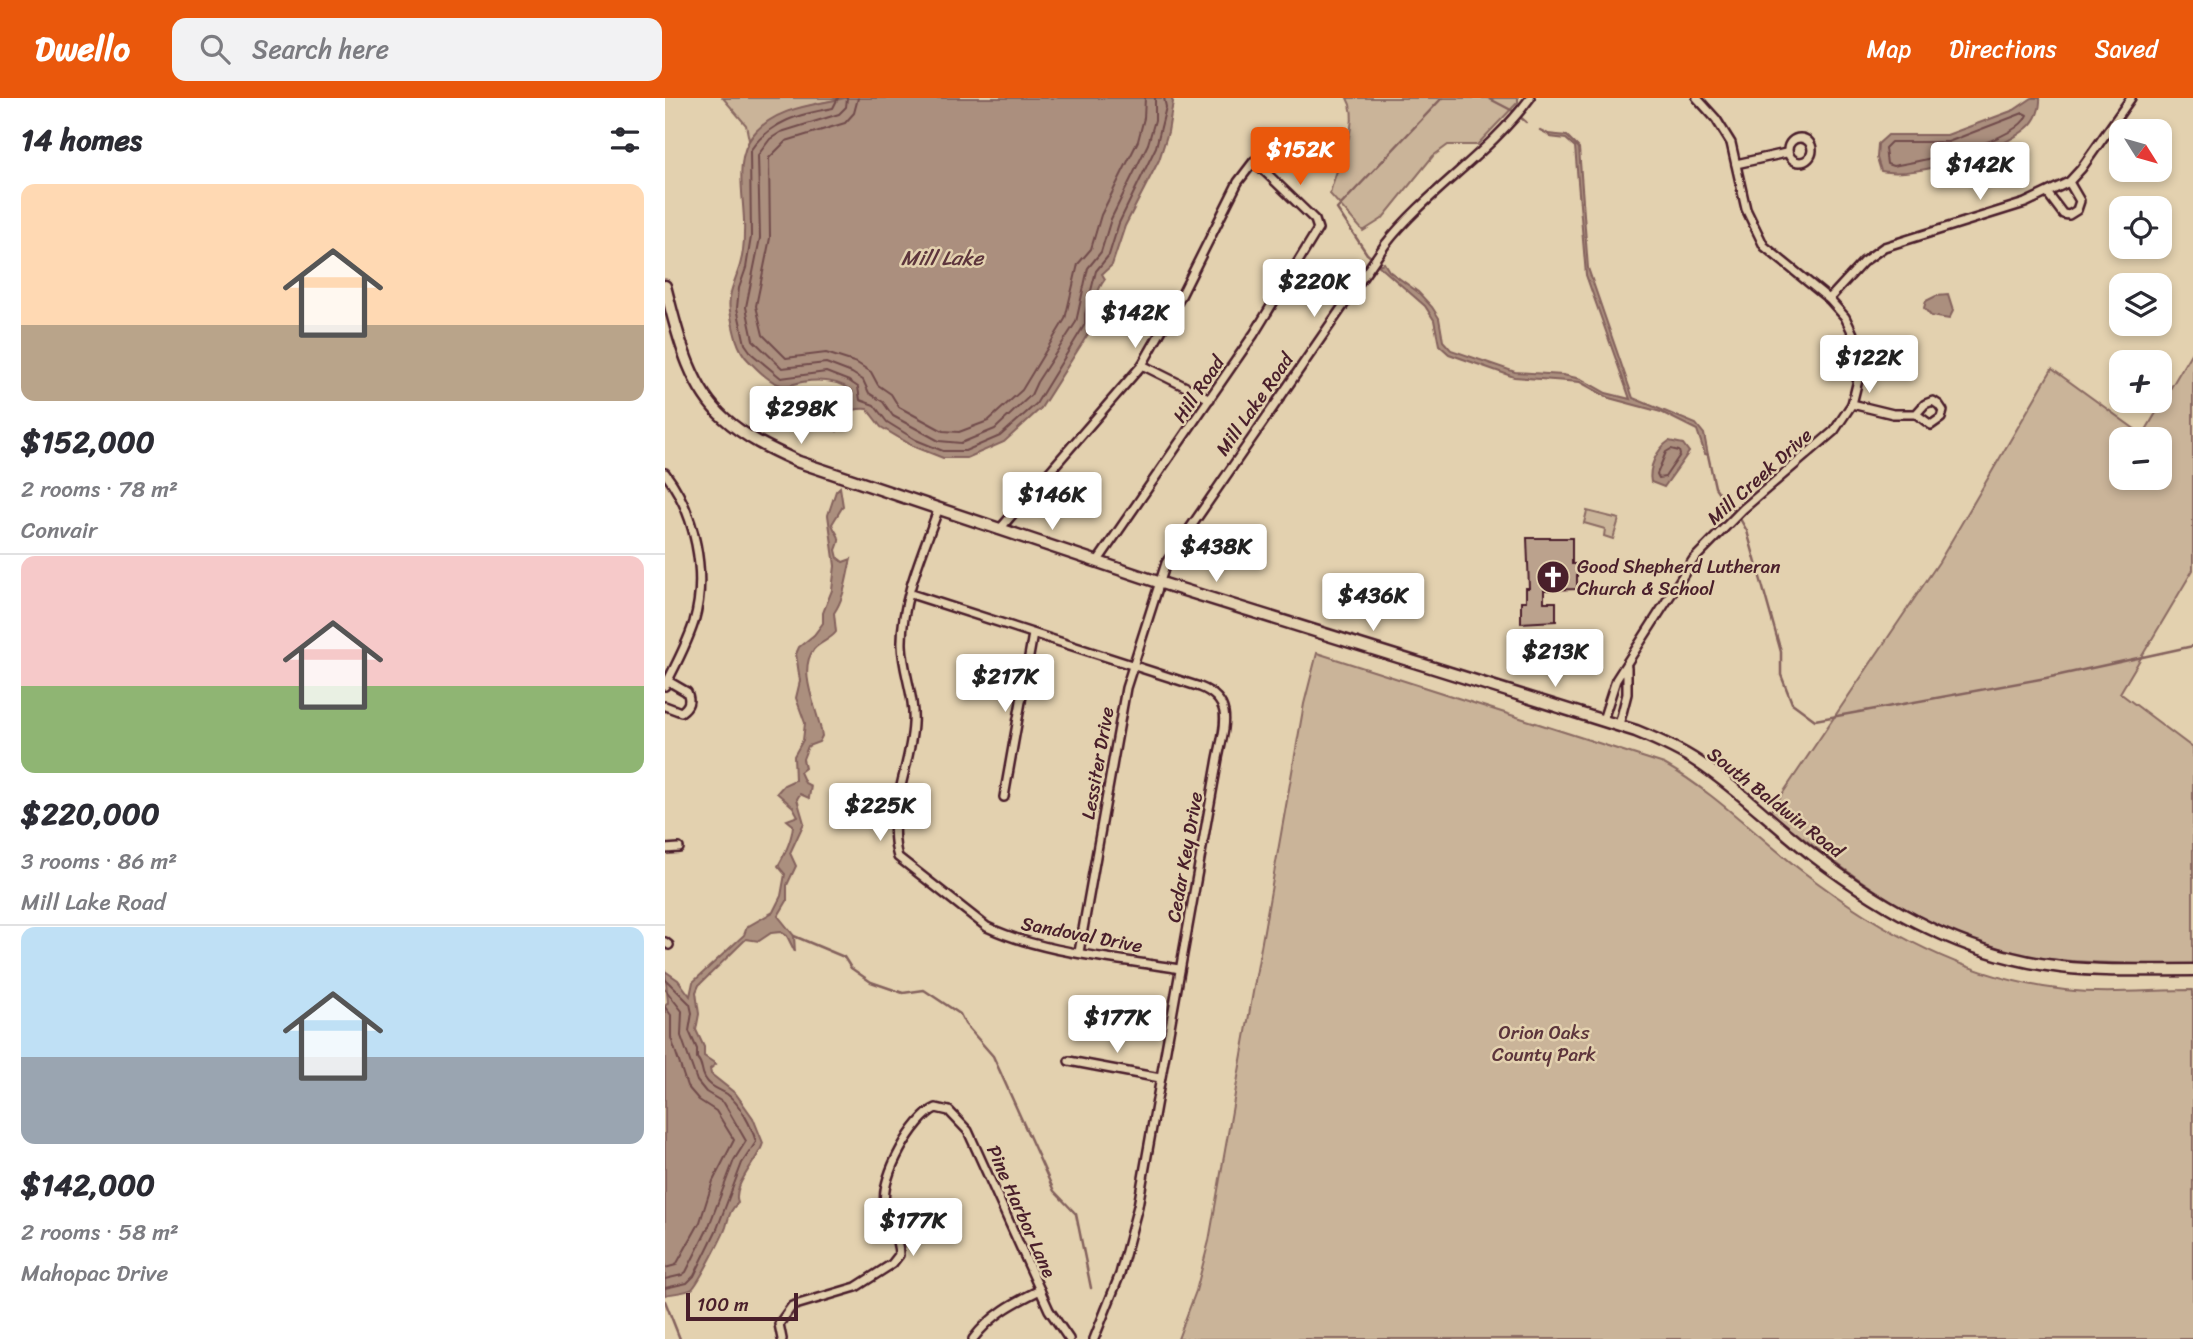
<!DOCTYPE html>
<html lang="en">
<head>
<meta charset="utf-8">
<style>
  body { margin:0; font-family:Sriracha,sans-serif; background:#f2f2f3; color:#2b2b33; height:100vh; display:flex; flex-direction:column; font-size:26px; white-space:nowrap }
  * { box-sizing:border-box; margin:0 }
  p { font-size:23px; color:#7c7c81 }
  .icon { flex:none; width:38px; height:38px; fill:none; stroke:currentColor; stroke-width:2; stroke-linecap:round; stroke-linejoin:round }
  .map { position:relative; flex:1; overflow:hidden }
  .sheet { display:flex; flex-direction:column; background:#fff; width:665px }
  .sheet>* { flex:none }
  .needle { width:46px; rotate:127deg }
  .fabs { position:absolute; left:1444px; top:21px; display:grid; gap:14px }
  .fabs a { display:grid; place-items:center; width:63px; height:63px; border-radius:14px; background:#fff; box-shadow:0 4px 10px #0003; font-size:35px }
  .scale { position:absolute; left:21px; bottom:18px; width:112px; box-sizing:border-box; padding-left:7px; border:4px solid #4a1f2b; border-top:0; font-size:19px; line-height:24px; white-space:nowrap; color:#4a1f2b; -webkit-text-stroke:5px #e3d1af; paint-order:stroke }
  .price { position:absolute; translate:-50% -60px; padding:0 16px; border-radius:7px; background:#fff; color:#222; font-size:23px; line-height:46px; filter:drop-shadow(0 2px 4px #0008) }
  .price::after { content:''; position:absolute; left:50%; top:42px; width:21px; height:16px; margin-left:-10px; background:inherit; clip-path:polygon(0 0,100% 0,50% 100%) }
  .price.current { background:#ea580c; color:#fff }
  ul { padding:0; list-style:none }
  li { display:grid; align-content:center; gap:14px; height:371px; padding:0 21px }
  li+li { border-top:2px solid #e1e1e2 }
  li span { display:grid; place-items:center; height:217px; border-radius:14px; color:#555 }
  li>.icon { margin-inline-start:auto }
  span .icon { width:126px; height:126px; fill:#fffc; stroke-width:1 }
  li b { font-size:30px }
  h2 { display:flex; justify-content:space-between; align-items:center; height:84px; padding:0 21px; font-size:30px }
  header { display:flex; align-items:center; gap:42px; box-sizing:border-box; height:98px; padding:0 35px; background:#ea580c; color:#fff }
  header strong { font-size:33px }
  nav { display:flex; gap:38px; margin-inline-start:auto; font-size:24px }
  .search { width:490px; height:63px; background:#f2f2f3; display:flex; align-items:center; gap:18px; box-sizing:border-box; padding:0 24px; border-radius:14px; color:#7c7c81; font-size:26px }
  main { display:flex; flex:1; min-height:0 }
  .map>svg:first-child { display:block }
  .green { fill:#cab499; stroke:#8a6a62; stroke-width:2; fill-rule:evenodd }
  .water { fill:#ab8f7e; stroke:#84625d; stroke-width:2 }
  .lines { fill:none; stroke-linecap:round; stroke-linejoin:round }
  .shore { stroke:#714c4c; stroke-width:2 }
  .stream { stroke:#84625d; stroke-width:2.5 }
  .building { fill:#bba28d; stroke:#4a1f2b; stroke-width:2 }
  .street-casing { stroke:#4a1f2b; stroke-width:12 }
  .secondary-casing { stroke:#4a1f2b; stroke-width:15 }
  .street { stroke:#e3d1af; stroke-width:7 }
  .secondary { stroke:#e3d1af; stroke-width:10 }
  .labels { text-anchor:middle; stroke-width:5; stroke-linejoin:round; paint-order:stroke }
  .street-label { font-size:19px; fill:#4a1f2b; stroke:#e3d1af }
  .poi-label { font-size:19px; fill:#4a1f2b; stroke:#e3d1af; text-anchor:start }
  .park-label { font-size:19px; fill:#5d353c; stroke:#e3d1af }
  .water-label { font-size:21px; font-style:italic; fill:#5d353c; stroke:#e3d1af }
</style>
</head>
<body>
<header>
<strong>Dwello</strong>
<div class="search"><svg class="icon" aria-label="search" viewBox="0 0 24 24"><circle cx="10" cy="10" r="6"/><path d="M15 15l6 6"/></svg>Search here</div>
<nav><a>Map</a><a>Directions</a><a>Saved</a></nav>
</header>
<main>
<section class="sheet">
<h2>14 homes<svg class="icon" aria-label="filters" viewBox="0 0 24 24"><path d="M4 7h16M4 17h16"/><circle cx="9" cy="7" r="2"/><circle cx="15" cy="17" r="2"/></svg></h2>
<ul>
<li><span style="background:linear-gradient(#ffd9b3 65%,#b9a48a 0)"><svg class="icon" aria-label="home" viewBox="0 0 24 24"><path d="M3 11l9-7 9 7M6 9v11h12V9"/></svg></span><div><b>$152,000</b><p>2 rooms · 78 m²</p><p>Convair</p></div></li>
<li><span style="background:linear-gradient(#f6c9c9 60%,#8fb573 0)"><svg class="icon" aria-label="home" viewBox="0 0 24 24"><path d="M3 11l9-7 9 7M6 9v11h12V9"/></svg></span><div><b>$220,000</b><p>3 rooms · 86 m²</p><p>Mill Lake Road</p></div></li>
<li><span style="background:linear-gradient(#bfe0f5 60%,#9aa5b1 0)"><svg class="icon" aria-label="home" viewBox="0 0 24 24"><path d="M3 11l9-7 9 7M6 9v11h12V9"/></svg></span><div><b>$142,000</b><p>2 rooms · 58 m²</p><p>Mahopac Drive</p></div></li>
</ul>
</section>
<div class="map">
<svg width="1528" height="1241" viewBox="0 0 1528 1241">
  <rect width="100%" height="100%" fill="#e3d1af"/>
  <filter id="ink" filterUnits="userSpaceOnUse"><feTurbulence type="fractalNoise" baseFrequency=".0143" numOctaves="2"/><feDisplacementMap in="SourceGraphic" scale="14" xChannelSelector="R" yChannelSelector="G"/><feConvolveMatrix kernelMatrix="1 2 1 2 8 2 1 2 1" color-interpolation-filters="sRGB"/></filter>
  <g filter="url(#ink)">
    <g class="green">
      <path d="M58,0H180C145,8 107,11 84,42L81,27Z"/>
      <path d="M682,0H853V4L812,47H783L768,58L717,121L698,133L665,96C670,68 698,27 682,0Z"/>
      <path d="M1528,252V472L1455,595L1528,650V867C1480,866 1432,866 1384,861C1372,860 1359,860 1347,857C1257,833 1176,771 1105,714L1274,464L1387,271L1478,337ZM1456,341H1494V380H1456Z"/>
      <path d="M922,413L954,421L948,441L939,438L940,431L919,425Z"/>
      <path d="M652,555L999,666C1046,692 1093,739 1137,773C1215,833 1301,881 1400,892C1442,897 1486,892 1528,892V1241H513L531,1193L544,1143L639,606Z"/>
    </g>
    <g class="water">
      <path d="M180,0H506L508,4L503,34L494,62L460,128L447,167L437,176L440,181C431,192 427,214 428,228L376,310L339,344L302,360H278L248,348L216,329L202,311C192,309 184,315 174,313V308L187,300V293C173,282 155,281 137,284C131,285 123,289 116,287C104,284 92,271 83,262C71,250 68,229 65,213C62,197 71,181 75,167C78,157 79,145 79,135C81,104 67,63 88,37C109,10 148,7 180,0Z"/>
      <path d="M1367,0H1375C1376,10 1371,22 1363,29C1337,53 1251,81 1216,73L1212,60L1213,46L1223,37H1282L1349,12Z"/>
      <path d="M883,36L902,38L914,50L923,170L968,300L1031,326L1039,336L1043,357L1040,356L1032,332L996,314L944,300L915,284L849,279L784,256L774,247L769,222L760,208L713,167L719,165L724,173L753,194L767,209L774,220L778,243L786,252L850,274L898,277L916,281L941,295L965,301L921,177L910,49L901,41L885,39Z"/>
      <path d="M1283,197L1288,213L1284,221L1266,218L1259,210L1261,203L1271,198Z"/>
      <path d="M1004,343L1018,346L1024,354L999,389L986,384C983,370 992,351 1004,343Z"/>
      <path d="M175,389L178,408L167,426C172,440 178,436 171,452L173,460L178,464L186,461C181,480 180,499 169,515L171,534C165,542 155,544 149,551C131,574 154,613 157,638L154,644L143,648L138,661L140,670L135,674L140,685L146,688L144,700L135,696L132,701L139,725L125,755L131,768L122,787V803L113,818L129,838L130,854L122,838L116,834L106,835L94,843L81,841L34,887L31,894L34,916L31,932L39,949V958L51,966L45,971L46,976L71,996L88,1020L98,1045C94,1062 66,1087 73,1105C65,1111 64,1119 61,1129C58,1138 33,1186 27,1191C20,1195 8,1195 0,1197V908L3,905L0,873L13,882L25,898L28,884L79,837L82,829L108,814L116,798L120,776L113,768C120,756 127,742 128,727L122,722L133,718L128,709L112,695L119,687L130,682L129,658L138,642L140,625L131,600L135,583L131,556L134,549L149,537L158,525V515L167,492L170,468L163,417L171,393Z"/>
    </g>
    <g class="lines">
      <g class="shore">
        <path d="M173,0L168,10C135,16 105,23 85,53L86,139L81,170L74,190L72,210L80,246L87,256L116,280L161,274L184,283L193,289L195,302L209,307L222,324L251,342L278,353H300L335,338L371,306L420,226V216L431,173L444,157L454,125L491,49L501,9L499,0"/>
        <path d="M182,0L181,9L174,16L116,34L105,41L93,57L95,140L81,209L88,242L117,270L161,265L187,275L198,282L204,295L218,304L228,318L274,343L296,345L330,331L366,297L372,284L411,224L423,170L436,154L446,121L483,46L490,22V0"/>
        <path d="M193,0L189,15L180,25L121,43L104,60L105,140L91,208L98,237L121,260L161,255L192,265L206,274L213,287L226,296L234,309L278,333L294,334L323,323L357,292L400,221L413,166L426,151L436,117L473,43L479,20L480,0"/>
        <path d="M1358,15L1362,17C1352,44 1256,63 1228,68L1222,66L1220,50L1226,44H1283Z"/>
        <path d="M1006,351L1014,353L1015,357L1000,379L994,380L992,376L1001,354Z"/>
        <path d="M0,881L25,906L27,915L24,933L32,951V960C39,968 35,971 40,980C45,989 54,991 62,996C75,1006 87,1029 91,1044L77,1065L52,1131L29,1178L22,1185L0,1190"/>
        <path d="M0,891L17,913L16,938L32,983L41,994L59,1005L81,1043L69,1062L44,1128L21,1174L17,1177L0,1181"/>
        <path d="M0,909L6,917V940L22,988L34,1002L51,1013L69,1042L48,1083L35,1124L11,1167L0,1170"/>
      </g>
      <g class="stream">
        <path d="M823,0L848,13L861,24"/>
        <path d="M875,32L883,36"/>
        <path d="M714,165L702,156L672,111L777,0"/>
        <path d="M172,333L171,324L180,314"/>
        <path d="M1043,357L1050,389L1060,404L1070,412L1082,433L1116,554V577L1127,605L1150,622L1381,580L1528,548"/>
        <path d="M129,838L179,859L186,870L206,884L238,895L259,892L295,916L300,926L328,958L389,1093L411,1116L426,1190"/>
        <path d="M0,1203L15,1241"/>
      </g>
    </g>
    <path class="building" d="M862,440H907V466H912V491L879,492V504H891V523L856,525V503H861V490H864Z"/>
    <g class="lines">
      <defs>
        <g id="street">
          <circle cx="1135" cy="52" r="12"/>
          <path d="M1071,66L1121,55"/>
          <path d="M1383,96L1398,116L1404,117L1412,112L1415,103L1404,84"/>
          <path d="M1164,201L1198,164L1219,149L1360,105L1404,84L1416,71L1466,0"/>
          <path d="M477,267L545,301"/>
          <path d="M1187,306L1228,316H1251L1266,327L1276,320L1278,313L1274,307L1268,303L1260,306L1251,316"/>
          <path d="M0,375C30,414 43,476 29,524C22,546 11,567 0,588"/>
          <path d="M273,412C258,454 236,502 237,547C238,574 250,599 248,626C246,669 220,716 233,759L322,829C380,856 452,860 515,871"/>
          <path d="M334,432L477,267L515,200L573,84L589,63L650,122L653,131L589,236L432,464"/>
          <path d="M246,496L535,589C573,604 557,634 552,666L473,1108L455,1176L429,1241"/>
          <path d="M0,608L16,614C24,608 26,603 22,594L3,583"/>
          <path d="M938,622L951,582L1028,462L1078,411L1169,333L1187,306L1193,282V259L1189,238L1180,219L1164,201L1099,148L1081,111L1066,45L1051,21L1032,0"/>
          <path d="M954,627L962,596V569"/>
          <path d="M339,699L368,536"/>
          <path d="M0,751L14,750"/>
          <path d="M0,844L4,847"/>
          <path d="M414,854L461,590L501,465L720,147C762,93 824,56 865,0"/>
          <path d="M404,963L495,980"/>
          <path d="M117,1241L114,1226L127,1208L191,1189L227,1166L234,1157C234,1139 223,1122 220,1104C215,1080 249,1019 271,1010L284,1013L303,1033L384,1212L404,1241"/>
          <path d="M308,1241C326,1217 348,1205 375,1192"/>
        </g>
        <path id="secondary" d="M0,188C12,233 23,288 59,320C81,340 108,352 134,364L493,484L971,633C993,642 1014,651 1033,664C1074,691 1109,727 1148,757C1222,814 1302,858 1396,869C1440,874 1484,872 1528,872"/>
      </defs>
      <use href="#street" class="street-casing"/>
      <use href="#secondary" class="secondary-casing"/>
      <use href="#street" class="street"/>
      <use href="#secondary" class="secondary"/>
    </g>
  </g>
  <defs>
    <symbol id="church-disc" viewBox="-11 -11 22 22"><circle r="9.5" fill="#4a1f2b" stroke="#e3d1af"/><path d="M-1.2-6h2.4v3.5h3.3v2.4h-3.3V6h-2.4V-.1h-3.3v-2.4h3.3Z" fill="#fff"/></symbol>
  </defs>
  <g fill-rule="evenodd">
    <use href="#church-disc" x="869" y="460" width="38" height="38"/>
  </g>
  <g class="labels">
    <g class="street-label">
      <text transform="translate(533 291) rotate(-56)" y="7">Hill Road</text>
      <text transform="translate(589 306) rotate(-55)" y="7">Mill Lake Road</text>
      <text transform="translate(1094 378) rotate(-42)" y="7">Mill Creek Drive</text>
      <text transform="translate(432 665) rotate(-80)" y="7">Lessiter Drive</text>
      <text transform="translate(1111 704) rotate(38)" y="7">South Baldwin Road</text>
      <text transform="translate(519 759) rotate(-80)" y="7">Cedar Key Drive</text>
      <text transform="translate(417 836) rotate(11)" y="7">Sandoval Drive</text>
      <text transform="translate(357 1113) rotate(66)" y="7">Pine Harbor Lane</text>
    </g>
    <g class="poi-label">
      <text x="912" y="475">Good Shepherd Lutheran<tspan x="912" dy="22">Church &amp; School</tspan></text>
    </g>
    <g class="park-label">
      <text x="879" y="941">Orion Oaks<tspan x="879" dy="22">County Park</tspan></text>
    </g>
    <g class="water-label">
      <text x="277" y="167">Mill Lake</text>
    </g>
  </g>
</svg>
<div class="fabs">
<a><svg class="needle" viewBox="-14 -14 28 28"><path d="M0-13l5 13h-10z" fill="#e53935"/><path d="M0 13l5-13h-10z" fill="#7c7c81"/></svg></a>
<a><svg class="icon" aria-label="locate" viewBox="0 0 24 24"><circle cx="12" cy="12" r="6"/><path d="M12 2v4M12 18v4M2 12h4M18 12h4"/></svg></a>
<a><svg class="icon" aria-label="layers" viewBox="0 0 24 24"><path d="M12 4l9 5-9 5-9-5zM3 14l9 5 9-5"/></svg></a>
<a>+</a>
<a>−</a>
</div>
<div class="scale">100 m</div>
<b class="price current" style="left:635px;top:89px">$152K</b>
<b class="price" style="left:1315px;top:104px">$142K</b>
<b class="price" style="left:649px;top:221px">$220K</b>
<b class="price" style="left:470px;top:252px">$142K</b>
<b class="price" style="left:1204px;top:297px">$122K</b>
<b class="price" style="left:136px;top:348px">$298K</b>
<b class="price" style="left:387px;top:434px">$146K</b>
<b class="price" style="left:551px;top:486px">$438K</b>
<b class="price" style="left:708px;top:535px">$436K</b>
<b class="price" style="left:890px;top:591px">$213K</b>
<b class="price" style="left:340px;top:616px">$217K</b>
<b class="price" style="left:215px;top:745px">$225K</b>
<b class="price" style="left:452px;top:957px">$177K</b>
<b class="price" style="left:248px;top:1160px">$177K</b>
</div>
</main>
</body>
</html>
